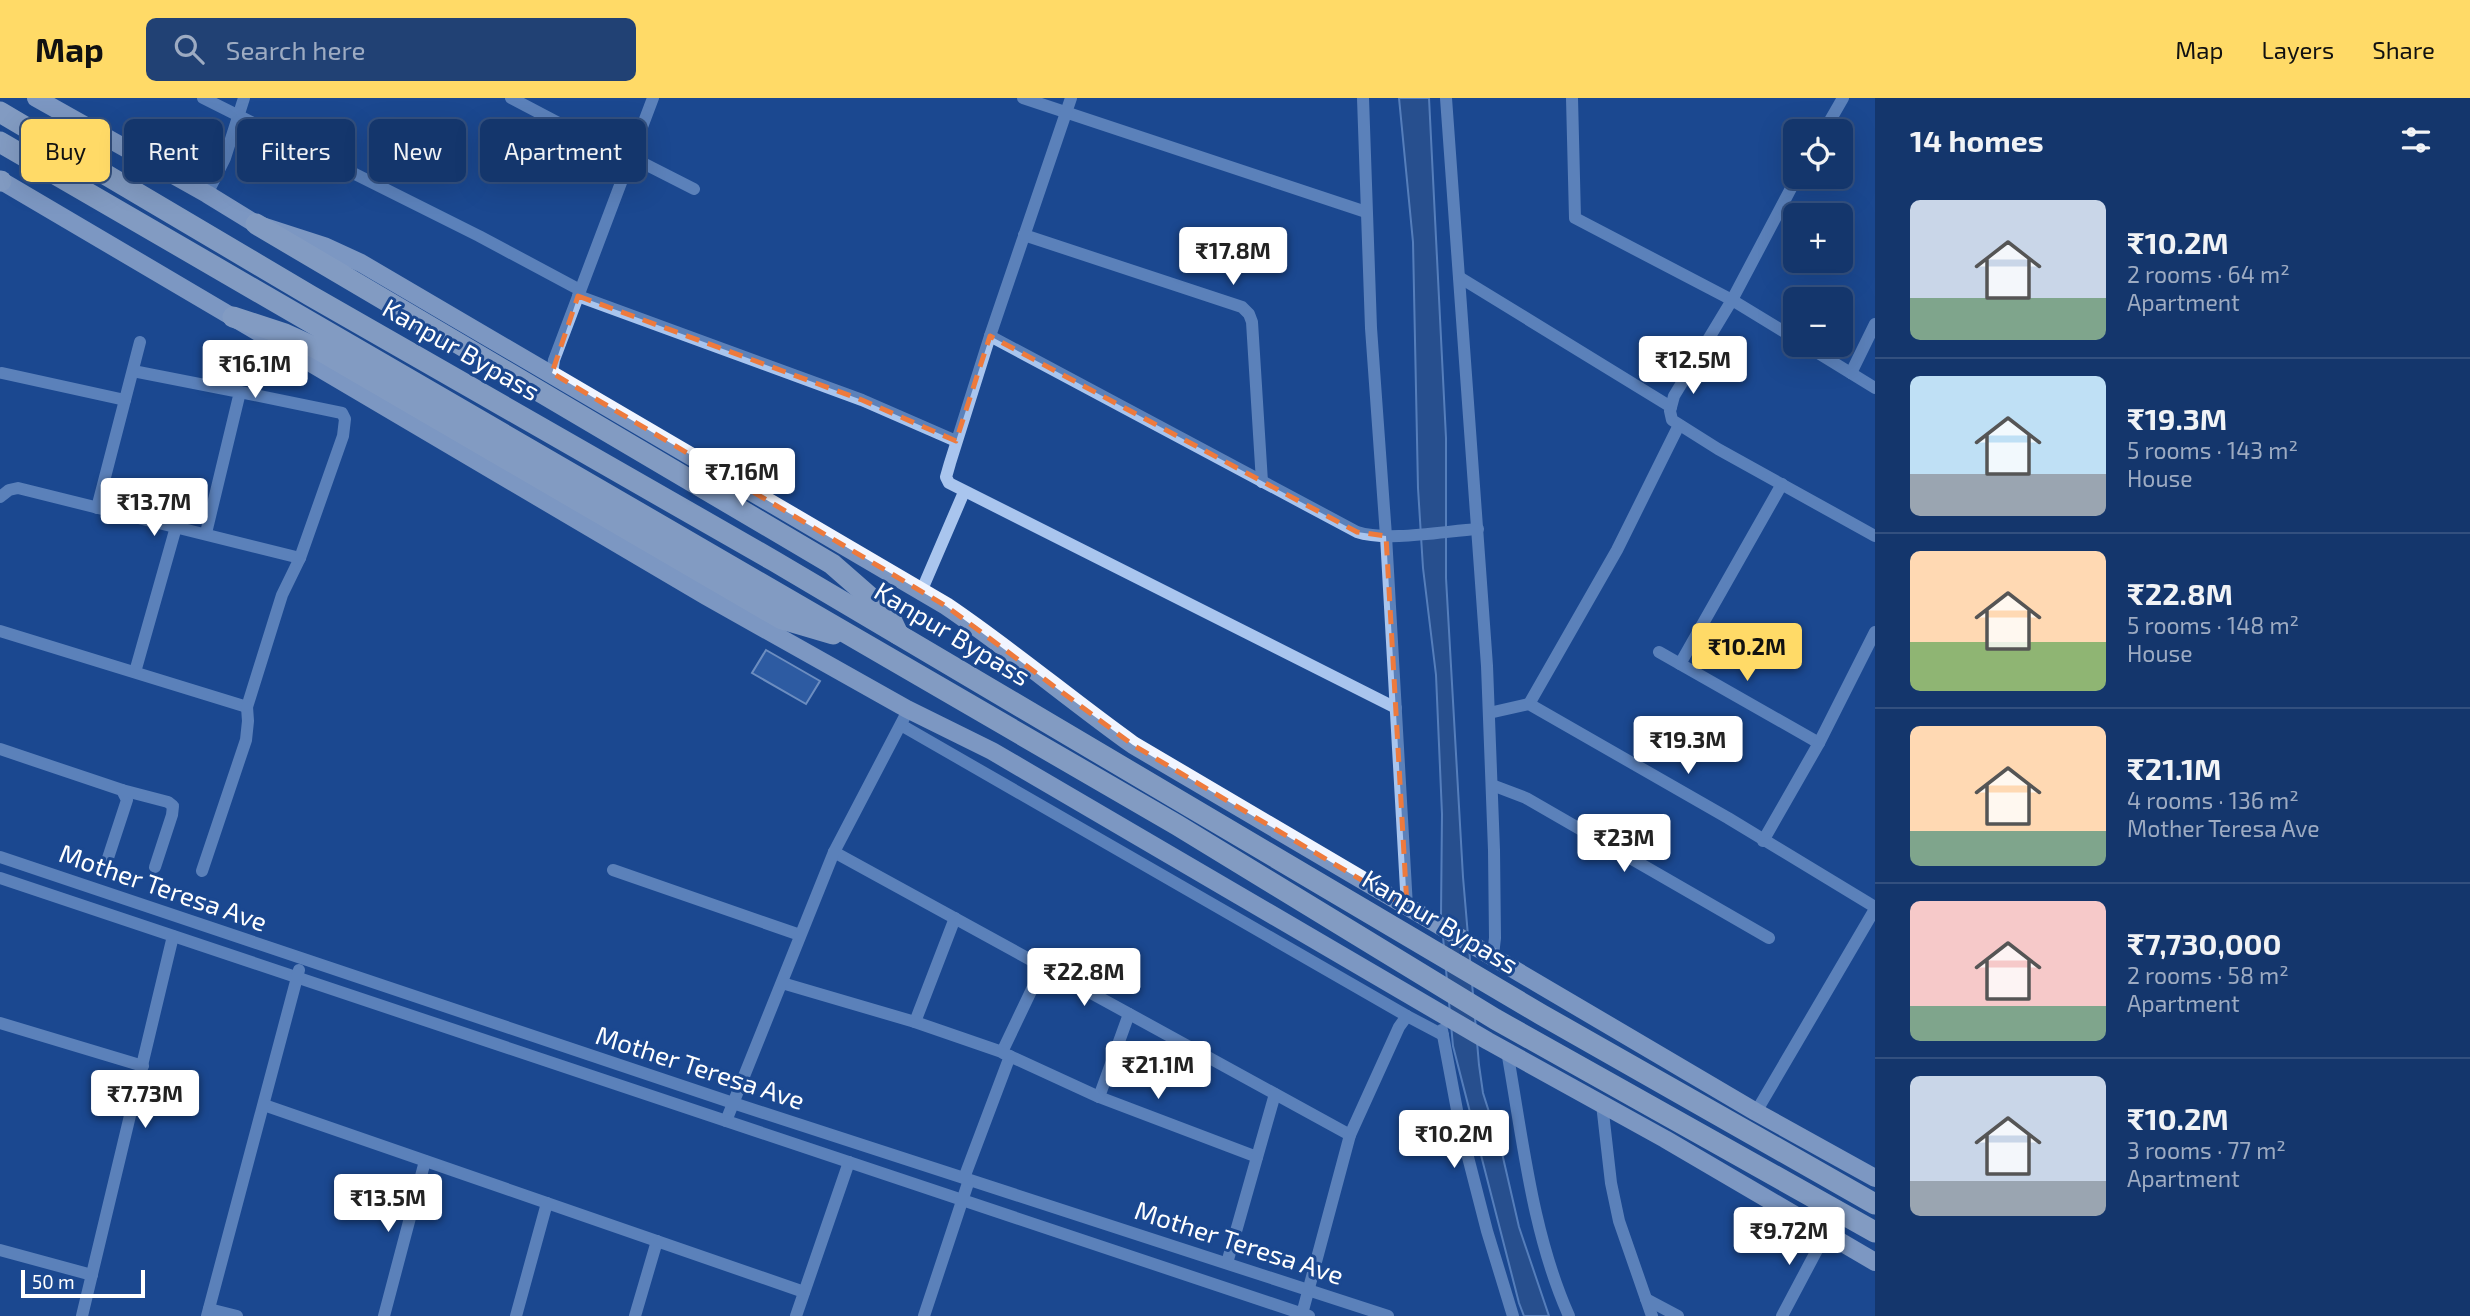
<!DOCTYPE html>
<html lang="en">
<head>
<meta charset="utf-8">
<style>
  body { margin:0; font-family:"Exo 2",sans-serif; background:#214174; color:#f1f3f6; height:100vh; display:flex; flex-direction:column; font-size:26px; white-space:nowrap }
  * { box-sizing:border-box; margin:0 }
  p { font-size:23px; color:#9dabc2 }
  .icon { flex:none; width:38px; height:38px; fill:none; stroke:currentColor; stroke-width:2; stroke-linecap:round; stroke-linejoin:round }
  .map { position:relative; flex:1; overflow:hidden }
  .sheet { display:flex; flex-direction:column; background:#14366c; width:595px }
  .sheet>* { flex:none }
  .hud { position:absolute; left:21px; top:21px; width:665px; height:63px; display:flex; gap:14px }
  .tools { position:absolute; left:1783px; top:21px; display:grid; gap:14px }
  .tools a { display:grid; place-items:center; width:70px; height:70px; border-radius:10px; background:#14366c; box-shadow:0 7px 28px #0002,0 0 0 2px #33507f; font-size:35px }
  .scale { position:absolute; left:21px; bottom:18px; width:124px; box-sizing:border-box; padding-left:7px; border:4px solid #fff; border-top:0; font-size:19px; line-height:24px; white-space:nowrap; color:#fff; -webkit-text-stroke:5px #1b4890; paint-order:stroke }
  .price { position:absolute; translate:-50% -60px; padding:0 16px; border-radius:7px; background:#fff; color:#222; font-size:23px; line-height:46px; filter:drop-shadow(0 2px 4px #0008) }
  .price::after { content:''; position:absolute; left:50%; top:42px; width:21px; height:16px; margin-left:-10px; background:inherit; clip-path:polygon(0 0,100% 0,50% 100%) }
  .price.on { background:#ffda67; color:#111 }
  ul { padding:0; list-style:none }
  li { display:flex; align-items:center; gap:21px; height:175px; padding:0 35px }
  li+li { border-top:2px solid #33507f }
  li span { display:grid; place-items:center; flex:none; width:196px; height:140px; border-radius:10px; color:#555 }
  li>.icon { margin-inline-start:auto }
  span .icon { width:84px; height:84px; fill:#fffc; stroke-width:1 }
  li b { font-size:30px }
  h2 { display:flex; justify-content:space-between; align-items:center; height:84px; padding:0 35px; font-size:30px }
  .pill { padding:0 24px; border-radius:10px; background:#14366c; box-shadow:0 7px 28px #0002,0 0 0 2px #33507f; font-size:24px; line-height:63px }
  .pill.on { background:#ffda67; color:#111 }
  header { display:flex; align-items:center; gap:42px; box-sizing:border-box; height:98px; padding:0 35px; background:#ffda67; color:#111 }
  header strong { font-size:33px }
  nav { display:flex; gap:38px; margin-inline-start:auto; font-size:24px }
  .search { width:490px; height:63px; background:#214174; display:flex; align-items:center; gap:18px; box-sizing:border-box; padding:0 24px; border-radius:10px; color:#9dabc2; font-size:26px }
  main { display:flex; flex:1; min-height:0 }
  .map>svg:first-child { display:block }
  .water { fill:#36578c; stroke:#9cbff0; stroke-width:2 }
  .building { fill:#4471b8; stroke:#cfe1fa; stroke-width:2 }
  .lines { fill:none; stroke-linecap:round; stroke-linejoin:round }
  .minor { stroke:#a9c5ee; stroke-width:12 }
  .major { stroke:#f1f5ff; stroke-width:18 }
  .highway { stroke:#fff; stroke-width:21 }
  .marked { fill:none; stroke:#ed7a3d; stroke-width:5; stroke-dasharray:14 9; stroke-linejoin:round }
  .labels { text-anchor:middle; stroke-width:6; stroke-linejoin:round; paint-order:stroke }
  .street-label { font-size:26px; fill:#fff; stroke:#1b4890 }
</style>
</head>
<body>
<header>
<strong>Map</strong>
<div class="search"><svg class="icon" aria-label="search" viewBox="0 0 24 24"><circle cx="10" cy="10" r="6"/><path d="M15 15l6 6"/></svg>Search here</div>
<nav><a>Map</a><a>Layers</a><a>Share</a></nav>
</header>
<main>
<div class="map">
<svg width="1875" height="1218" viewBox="0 0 1875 1218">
  <rect width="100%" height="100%" fill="#1b4890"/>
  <path class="water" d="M1399,0H1429L1446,340V480L1463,779L1479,967L1483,995L1502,1055L1519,1129L1549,1218H1524L1519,1205L1453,948L1441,817L1442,716L1436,577L1423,470L1418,390L1413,144Z"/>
  <path class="building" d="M766,552L820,583L806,606L752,575Z"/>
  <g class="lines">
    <g class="minor">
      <path d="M203,0L479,138L580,192"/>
      <path d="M511,0L629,62H637L694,91"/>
      <path d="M1023,0L1366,114"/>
      <path d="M1071,0L990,238L950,365L946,379L949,385L1396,610"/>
      <path d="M1363,0L1371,230L1386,438L1407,809"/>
      <path d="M1446,0L1487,568L1494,752L1495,840L1493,857"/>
      <path d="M1572,0L1575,120L1732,202L1796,241"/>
      <path d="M1824,33L1843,0"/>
      <path d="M1797,79L1732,202L1674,298L1670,313L1672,322L1718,351L1875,438"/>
      <path d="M207,96L225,60L244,0"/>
      <path d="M1024,137L1242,209L1249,216L1252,224L1262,384"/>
      <path d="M1459,179L1671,309"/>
      <path d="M578,198L862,302L956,343"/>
      <path d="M990,238L1357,434C1387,444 1445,433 1478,431"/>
      <path d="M1805,247L1875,290"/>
      <path d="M133,273L240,294L206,435"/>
      <path d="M2,275L125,302"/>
      <path d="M552,275L554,262L653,0"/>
      <path d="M1851,275L1875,226"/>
      <path d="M0,399L9,392L18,390L300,460"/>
      <path d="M97,410L140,244"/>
      <path d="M921,494L964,394"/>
      <path d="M0,533L247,609L282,497L300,460L343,338L345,321L342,315L240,294"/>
      <path d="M1659,554L1819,645"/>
      <path d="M1680,566L1782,386"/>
      <path d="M135,574L176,429"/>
      <path d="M1529,606L1617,452L1679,327"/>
      <path d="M1489,615L1529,606L1728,720L1875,809"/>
      <path d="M901,627L1407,918L1443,937"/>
      <path d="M0,651L122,692L127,702L108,760"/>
      <path d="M1492,687L1526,700L1769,840"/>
      <path d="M122,692L168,704L173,708L172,717L155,769"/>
      <path d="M1763,743L1819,645L1875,534"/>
      <path d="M834,754L1350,1037"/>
      <path d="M0,759L733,1005L1388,1218"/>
      <path d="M613,772L800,837"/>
      <path d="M202,773L246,642L248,623L247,609"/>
      <path d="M0,780L1309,1218"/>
      <path d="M782,885L915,924L955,820"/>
      <path d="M1129,916L1099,999L1257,1059"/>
      <path d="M915,924L1002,954L1043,868"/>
      <path d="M0,925L143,968"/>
      <path d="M1442,932L1460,1028L1487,1133L1513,1218"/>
      <path d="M1507,953C1523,1042 1532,1135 1569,1218"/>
      <path d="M1003,955L1099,999"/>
      <path d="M1602,1006L1611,1085L1619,1123L1652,1218"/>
      <path d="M264,1007L804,1194"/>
      <path d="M1756,1014L1875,811"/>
      <path d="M726,1023L834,754L904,620"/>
      <path d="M964,1080L1010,958"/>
      <path d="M0,1152L92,1177"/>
      <path d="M1227,1165L1275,996"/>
      <path d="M1646,1201L1678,1218"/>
      <path d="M209,1211L237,1218"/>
      <path d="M1302,1216L1350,1037L1399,929L1407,918"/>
      <path d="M82,1218L173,838"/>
      <path d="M207,1218L299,872"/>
      <path d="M384,1218L425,1063"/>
      <path d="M516,1218L547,1105"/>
      <path d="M635,1218L657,1143"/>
      <path d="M796,1218L849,1064"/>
      <path d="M924,1218L969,1082"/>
      <path d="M1782,1218L1826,1135"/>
    </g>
    <g class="major">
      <path d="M36,0L207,96L256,126L324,148L361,165L946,508C1011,552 1070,602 1133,647L1756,1014L1875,1080"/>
      <path d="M0,82L706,498L907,611L992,653L1488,943L1665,1041L1875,1164"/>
    </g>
    <g class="highway">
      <path d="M0,14L311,198L774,463L1542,917L1875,1106"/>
      <path d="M0,44L1177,727L1495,921L1875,1134"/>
      <path d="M0,83H1"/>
      <path d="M256,126L832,466L888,515L898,536"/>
      <path d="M233,219L285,236L316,250L782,521L833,536"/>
    </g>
  </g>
  <path d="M0 0H1875V1218H0ZM578,198L862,302L956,343L990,238L1357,434L1386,438L1407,809L1133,647L946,508L552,275Z" fill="#1b4890" fill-opacity=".55" fill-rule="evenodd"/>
  <path class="marked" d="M578,198L862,302L956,343L990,238L1357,434L1386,438L1407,809L1133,647L946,508L552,275Z"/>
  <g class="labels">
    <g class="street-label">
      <text transform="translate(461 252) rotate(30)" y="9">Kanpur Bypass</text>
      <text transform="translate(952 536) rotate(31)" y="9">Kanpur Bypass</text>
      <text transform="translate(163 790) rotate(19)" y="9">Mother Teresa Ave</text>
      <text transform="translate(1440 824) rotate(31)" y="9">Kanpur Bypass</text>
      <text transform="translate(700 970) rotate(18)" y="9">Mother Teresa Ave</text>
      <text transform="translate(1239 1145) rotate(18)" y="9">Mother Teresa Ave</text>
    </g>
  </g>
</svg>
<div class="tools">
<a><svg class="icon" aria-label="locate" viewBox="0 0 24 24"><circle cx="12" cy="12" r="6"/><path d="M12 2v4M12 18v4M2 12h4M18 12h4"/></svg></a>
<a>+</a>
<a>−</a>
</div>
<div class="scale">50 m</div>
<b class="price" style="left:1233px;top:189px">₹17.8M</b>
<b class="price" style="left:1693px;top:298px">₹12.5M</b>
<b class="price" style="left:255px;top:302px">₹16.1M</b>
<b class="price" style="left:742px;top:410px">₹7.16M</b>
<b class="price" style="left:154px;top:440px">₹13.7M</b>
<b class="price on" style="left:1747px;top:585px">₹10.2M</b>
<b class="price" style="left:1688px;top:678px">₹19.3M</b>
<b class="price" style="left:1624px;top:776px">₹23M</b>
<b class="price" style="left:1084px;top:910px">₹22.8M</b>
<b class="price" style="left:1158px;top:1003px">₹21.1M</b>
<b class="price" style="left:145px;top:1032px">₹7.73M</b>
<b class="price" style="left:1454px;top:1072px">₹10.2M</b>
<b class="price" style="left:388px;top:1136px">₹13.5M</b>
<b class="price" style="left:1789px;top:1169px">₹9.72M</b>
<div class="hud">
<a class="pill on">Buy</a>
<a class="pill">Rent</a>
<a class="pill">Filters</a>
<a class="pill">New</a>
<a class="pill">Apartment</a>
</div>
</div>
<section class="sheet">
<h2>14 homes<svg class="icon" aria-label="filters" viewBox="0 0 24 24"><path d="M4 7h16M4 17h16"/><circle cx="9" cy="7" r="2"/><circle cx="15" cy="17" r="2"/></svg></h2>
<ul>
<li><span style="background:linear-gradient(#c9d6e8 70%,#7fa58c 0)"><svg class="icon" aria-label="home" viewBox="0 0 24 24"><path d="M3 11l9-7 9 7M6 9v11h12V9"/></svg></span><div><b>₹10.2M</b><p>2 rooms · 64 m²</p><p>Apartment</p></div></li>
<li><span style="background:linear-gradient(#bfe0f5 70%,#9aa5b1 0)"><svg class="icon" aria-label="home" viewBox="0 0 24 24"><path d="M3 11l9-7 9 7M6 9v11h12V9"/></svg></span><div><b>₹19.3M</b><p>5 rooms · 143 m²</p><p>House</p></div></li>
<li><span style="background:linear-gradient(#ffd9b3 65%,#8fb573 0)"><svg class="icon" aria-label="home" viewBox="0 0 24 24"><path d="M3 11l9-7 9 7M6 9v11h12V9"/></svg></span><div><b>₹22.8M</b><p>5 rooms · 148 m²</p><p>House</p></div></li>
<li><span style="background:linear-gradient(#ffd9b3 75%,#7fa58c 0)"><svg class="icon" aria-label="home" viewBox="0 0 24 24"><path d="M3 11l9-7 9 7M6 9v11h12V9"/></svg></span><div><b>₹21.1M</b><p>4 rooms · 136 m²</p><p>Mother Teresa Ave</p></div></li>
<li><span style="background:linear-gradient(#f6c9c9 75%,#7fa58c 0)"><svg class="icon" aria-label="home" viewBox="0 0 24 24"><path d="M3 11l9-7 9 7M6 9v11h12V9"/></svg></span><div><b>₹7,730,000</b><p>2 rooms · 58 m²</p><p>Apartment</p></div></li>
<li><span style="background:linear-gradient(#c9d6e8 75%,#9aa5b1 0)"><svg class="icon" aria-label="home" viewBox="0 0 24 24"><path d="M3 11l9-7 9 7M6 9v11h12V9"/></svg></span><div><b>₹10.2M</b><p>3 rooms · 77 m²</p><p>Apartment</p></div></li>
</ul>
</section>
</main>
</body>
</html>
